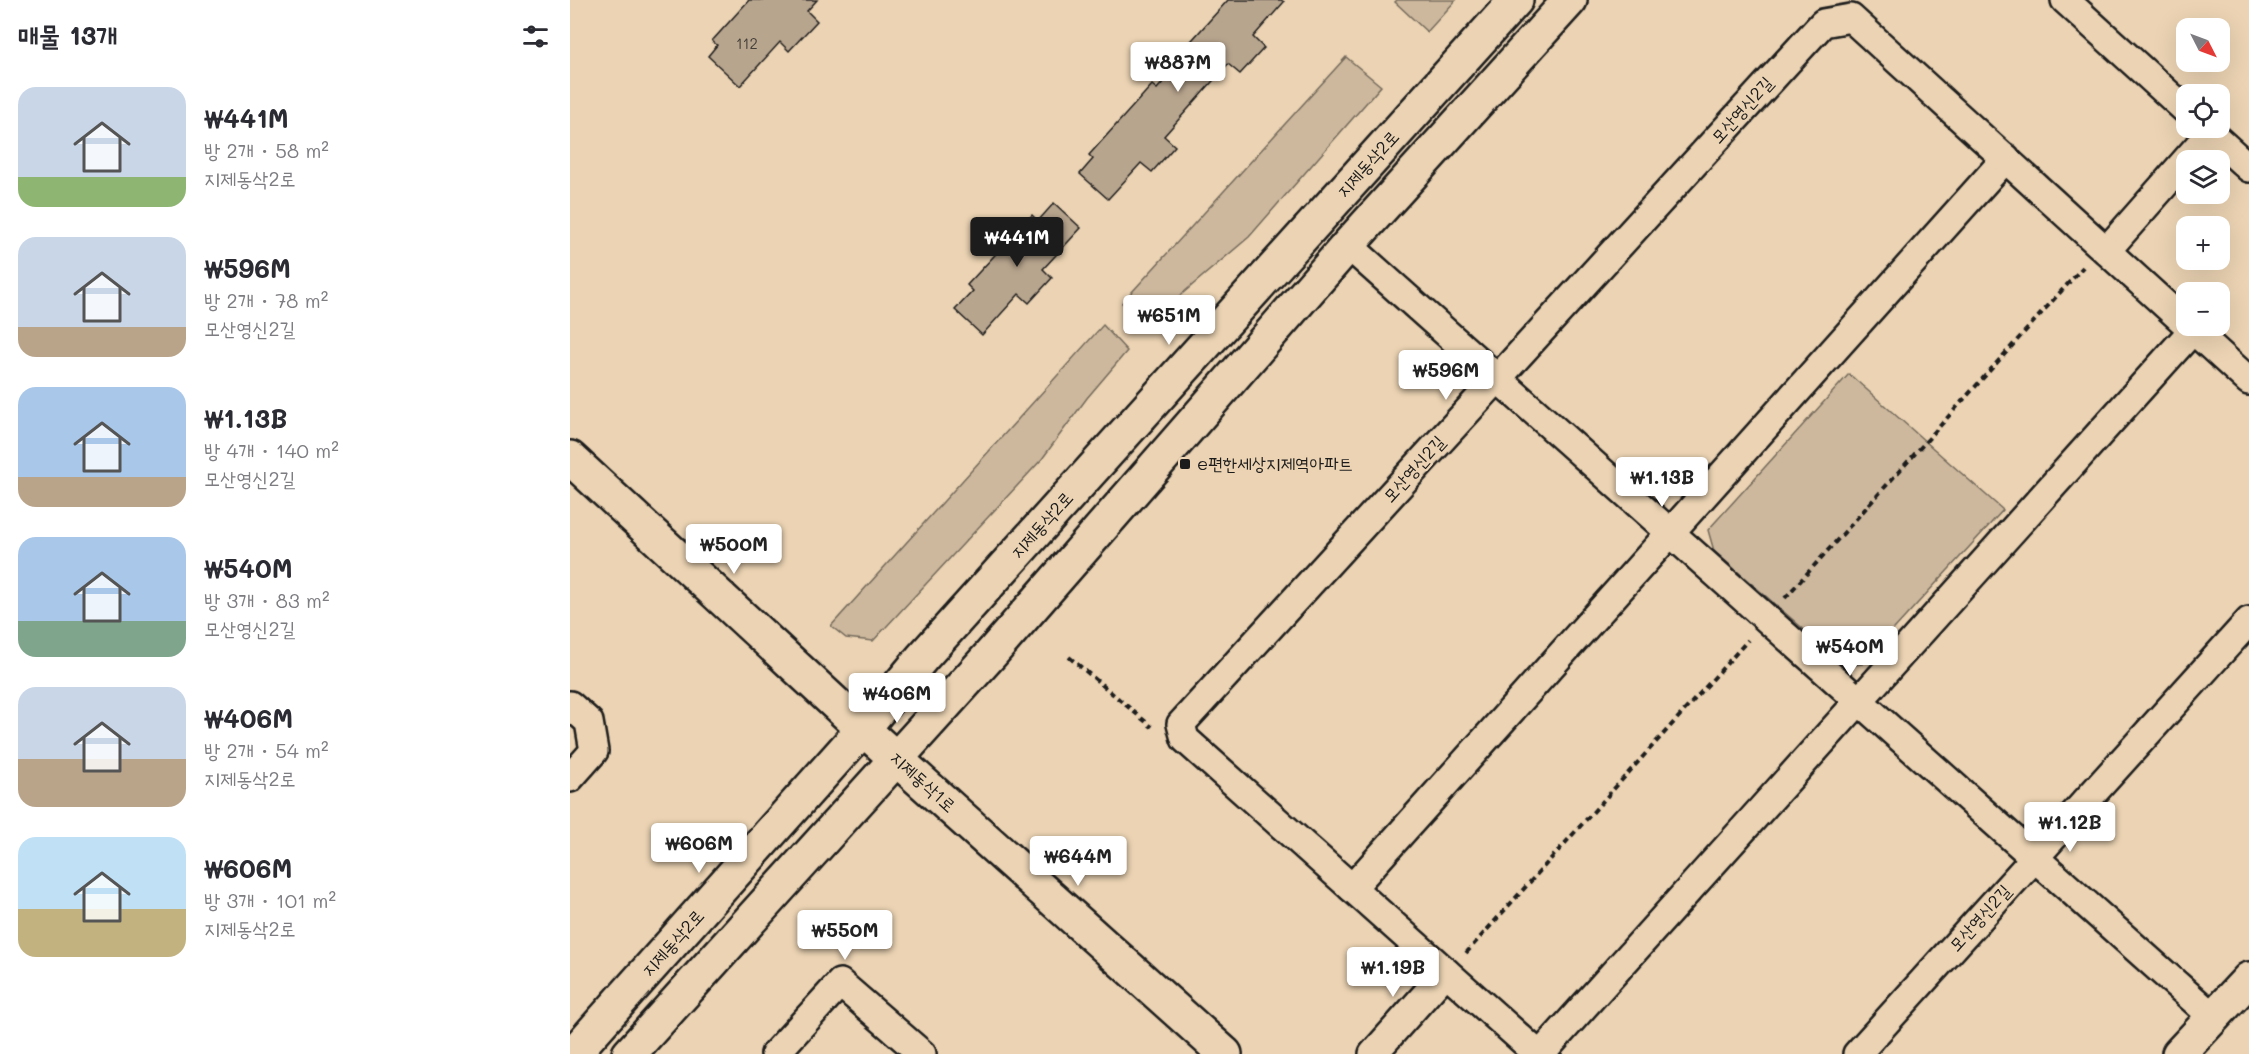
<!DOCTYPE html>
<html lang="ko">
<head>
<meta charset="utf-8">
<style>
  body { margin:0; font-family:Mali,"Poor Story",sans-serif; background:#f7f7f7; color:#2b2b33; height:100vh; display:flex; flex-direction:column; font-size:22px; white-space:nowrap }
  * { box-sizing:border-box; margin:0 }
  p { font-size:20px; color:#7c7c81 }
  .icon { flex:none; width:33px; height:33px; fill:none; stroke:currentColor; stroke-width:2; stroke-linecap:round; stroke-linejoin:round }
  .map { position:relative; flex:1; overflow:hidden }
  .drawer { display:flex; flex-direction:column; background:#fff; width:570px }
  .drawer>* { flex:none }
  .needle { width:39px; rotate:132deg }
  .fabs { position:absolute; left:1606px; top:18px; display:grid; gap:12px }
  .fabs a { display:grid; place-items:center; width:54px; height:54px; border-radius:12px; background:#fff; box-shadow:0 6px 24px #0002; font-size:30px }
  .price { position:absolute; translate:-50% -51px; padding:0 14px; border-radius:6px; background:#fff; color:#222; font-size:20px; line-height:39px; filter:drop-shadow(0 2px 3px #0008) }
  .price::after { content:''; position:absolute; left:50%; top:36px; width:18px; height:14px; margin-left:-9px; background:inherit; clip-path:polygon(0 0,100% 0,50% 100%) }
  .price.active { background:#1c1c1c; color:#fff }
  ul { padding:0; list-style:none }
  li { display:flex; align-items:center; gap:18px; height:150px; padding:0 18px }
  li span { display:grid; place-items:center; flex:none; width:168px; height:120px; border-radius:18px; color:#555 }
  li>.icon { margin-inline-start:auto }
  span .icon { width:72px; height:72px; fill:#fffc; stroke-width:1 }
  li b { font-size:26px }
  h2 { display:flex; justify-content:space-between; align-items:center; height:72px; padding:0 18px; font-size:26px }
  main { display:flex; flex:1; min-height:0 }
  .map>svg:first-child { display:block }
  .green { fill:#cdb89d; stroke:#746a5c; stroke-width:1.5 }
  .building { fill:#b8a58e; stroke:#1c1c1c; stroke-width:1.5 }
  .lines { fill:none; stroke-linecap:round; stroke-linejoin:round }
  .street-casing { stroke:#1c1c1c; stroke-width:32 }
  .secondary-casing { stroke:#1c1c1c; stroke-width:38 }
  .path { stroke:#1c1c1c; stroke-width:4; stroke-dasharray:6 4.5; stroke-linecap:butt }
  .street { stroke:#ebd3b3; stroke-width:27 }
  .secondary { stroke:#ebd3b3; stroke-width:33 }
  .poi-dot { fill:#1c1c1c; stroke:#ebd3b3; stroke-width:2 }
  .labels { text-anchor:middle; stroke-width:4.5; stroke-linejoin:round; paint-order:stroke }
  .number-label { font-size:15px; fill:#433e38 }
  .street-label { font-size:18px; fill:#1c1c1c; stroke:#ebd3b3 }
  .poi-label { font-size:18px; fill:#1c1c1c; stroke:#ebd3b3; text-anchor:start }
</style>
</head>
<body>
<main>
<section class="drawer">
<h2>매물 13개<svg class="icon" aria-label="filters" viewBox="0 0 24 24"><path d="M4 7h16M4 17h16"/><circle cx="9" cy="7" r="2"/><circle cx="15" cy="17" r="2"/></svg></h2>
<ul>
<li><span style="background:linear-gradient(#c9d6e8 75%,#8fb573 0)"><svg class="icon" aria-label="home" viewBox="0 0 24 24"><path d="M3 11l9-7 9 7M6 9v11h12V9"/></svg></span><div><b>₩441M</b><p>방 2개 · 58 m²</p><p>지제동삭2로</p></div></li>
<li><span style="background:linear-gradient(#c9d6e8 75%,#b9a48a 0)"><svg class="icon" aria-label="home" viewBox="0 0 24 24"><path d="M3 11l9-7 9 7M6 9v11h12V9"/></svg></span><div><b>₩596M</b><p>방 2개 · 78 m²</p><p>모산영신2길</p></div></li>
<li><span style="background:linear-gradient(#a9c7e8 75%,#b9a48a 0)"><svg class="icon" aria-label="home" viewBox="0 0 24 24"><path d="M3 11l9-7 9 7M6 9v11h12V9"/></svg></span><div><b>₩1.13B</b><p>방 4개 · 140 m²</p><p>모산영신2길</p></div></li>
<li><span style="background:linear-gradient(#a9c7e8 70%,#7fa58c 0)"><svg class="icon" aria-label="home" viewBox="0 0 24 24"><path d="M3 11l9-7 9 7M6 9v11h12V9"/></svg></span><div><b>₩540M</b><p>방 3개 · 83 m²</p><p>모산영신2길</p></div></li>
<li><span style="background:linear-gradient(#c9d6e8 60%,#b9a48a 0)"><svg class="icon" aria-label="home" viewBox="0 0 24 24"><path d="M3 11l9-7 9 7M6 9v11h12V9"/></svg></span><div><b>₩406M</b><p>방 2개 · 54 m²</p><p>지제동삭2로</p></div></li>
<li><span style="background:linear-gradient(#bfe0f5 60%,#c2b280 0)"><svg class="icon" aria-label="home" viewBox="0 0 24 24"><path d="M3 11l9-7 9 7M6 9v11h12V9"/></svg></span><div><b>₩606M</b><p>방 3개 · 101 m²</p><p>지제동삭2로</p></div></li>
</ul>
</section>
<div class="map">
<svg width="1679" height="1054" viewBox="0 0 1679 1054">
  <rect width="100%" height="100%" fill="#ebd3b3"/>
  <filter id="ink" filterUnits="userSpaceOnUse"><feTurbulence type="fractalNoise" baseFrequency=".0167" numOctaves="2"/><feDisplacementMap in="SourceGraphic" scale="12" xChannelSelector="R" yChannelSelector="G"/><feConvolveMatrix kernelMatrix="1 2 1 2 8 2 1 2 1" color-interpolation-filters="sRGB"/></filter>
  <g filter="url(#ink)">
    <g class="green">
      <path d="M827,0H886L857,32L825,2Z"/>
      <path d="M776,57L811,86L679,237L606,299L583,327L552,303Z"/>
      <path d="M533,325L557,351L517,398L472,459L303,641L276,638L261,626Z"/>
      <path d="M1279,374L1433,510L1292,664L1276,666L1144,551L1138,530Z"/>
    </g>
    <g class="building">
      <path d="M179,0H247L237,11L247,21L219,51L210,42L170,86L138,56L147,45L142,41Z"/>
      <path d="M658,0H711L714,2L683,37L694,48L670,74L658,64L594,136L605,146L582,172L571,163L538,199L510,174L523,159L519,155L582,85L587,89L610,63L605,59Z"/>
      <path d="M484,203L511,228L473,269L482,278L459,303L449,294L412,335L385,310L403,291L397,285L462,215L468,221Z"/>
    </g>
    <g class="lines">
      <defs>
        <g id="street">
          <path d="M1495,0L1617,111"/>
          <path d="M1635,128L1679,168"/>
          <path d="M778,245L1643,1017"/>
          <path d="M1537,250L1640,133"/>
          <path d="M0,705L19,722L24,751L0,778"/>
          <path d="M782,888L1436,158"/>
          <path d="M205,1054L270,983L352,1054"/>
          <path d="M803,1054L876,972"/>
          <path d="M968,1054L615,739L611,724L1253,23L1281,18L1679,381"/>
          <path d="M971,1054L1622,331"/>
          <path d="M1287,1054L1679,621"/>
        </g>
        <g id="secondary">
          <path d="M0,458L293,729L655,1054"/>
          <path d="M3,1054L293,729L352,658L946,0"/>
          <path d="M59,1054L422,653L778,245L1000,0"/>
          <path d="M1609,1054L1679,979"/>
        </g>
      </defs>
      <use href="#street" class="street-casing"/>
      <use href="#secondary" class="secondary-casing"/>
      <g class="path">
        <path d="M1215,598L1513,267"/>
        <path d="M499,657L582,727"/>
        <path d="M896,953L1178,640"/>
      </g>
      <use href="#street" class="street"/>
      <use href="#secondary" class="secondary"/>
    </g>
  </g>
  <rect class="poi-dot" x="609" y="458" width="12" height="12" rx="3"/>
  <g class="labels">
    <g class="number-label">
      <text x="177" y="49">112</text>
    </g>
    <g class="street-label">
      <text transform="translate(1172 110) rotate(-48)" y="6">모산영신2길</text>
      <text transform="translate(798 164) rotate(-48)" y="6">지제동삭2로</text>
      <text transform="translate(844 469) rotate(-48)" y="6">모산영신2길</text>
      <text transform="translate(472 525) rotate(-48)" y="6">지제동삭2로</text>
      <text transform="translate(353 782) rotate(42)" y="6">지제동삭1로</text>
      <text transform="translate(1410 918) rotate(-48)" y="6">모산영신2길</text>
      <text transform="translate(103 943) rotate(-48)" y="6">지제동삭2로</text>
    </g>
    <g class="poi-label">
      <text x="627" y="470">e편한세상지제역아파트</text>
    </g>
  </g>
</svg>
<div class="fabs">
<a><svg class="needle" viewBox="-14 -14 28 28"><path d="M0-13l5 13h-10z" fill="#e53935"/><path d="M0 13l5-13h-10z" fill="#7c7c81"/></svg></a>
<a><svg class="icon" aria-label="locate" viewBox="0 0 24 24"><circle cx="12" cy="12" r="6"/><path d="M12 2v4M12 18v4M2 12h4M18 12h4"/></svg></a>
<a><svg class="icon" aria-label="layers" viewBox="0 0 24 24"><path d="M12 4l9 5-9 5-9-5zM3 14l9 5 9-5"/></svg></a>
<a>+</a>
<a>−</a>
</div>
<b class="price" style="left:608px;top:93px">₩887M</b>
<b class="price active" style="left:447px;top:268px">₩441M</b>
<b class="price" style="left:599px;top:346px">₩651M</b>
<b class="price" style="left:876px;top:401px">₩596M</b>
<b class="price" style="left:1092px;top:508px">₩1.13B</b>
<b class="price" style="left:164px;top:575px">₩500M</b>
<b class="price" style="left:1280px;top:677px">₩540M</b>
<b class="price" style="left:327px;top:724px">₩406M</b>
<b class="price" style="left:1500px;top:853px">₩1.12B</b>
<b class="price" style="left:129px;top:874px">₩606M</b>
<b class="price" style="left:508px;top:887px">₩644M</b>
<b class="price" style="left:275px;top:961px">₩550M</b>
<b class="price" style="left:823px;top:998px">₩1.19B</b>
</div>
</main>
</body>
</html>
